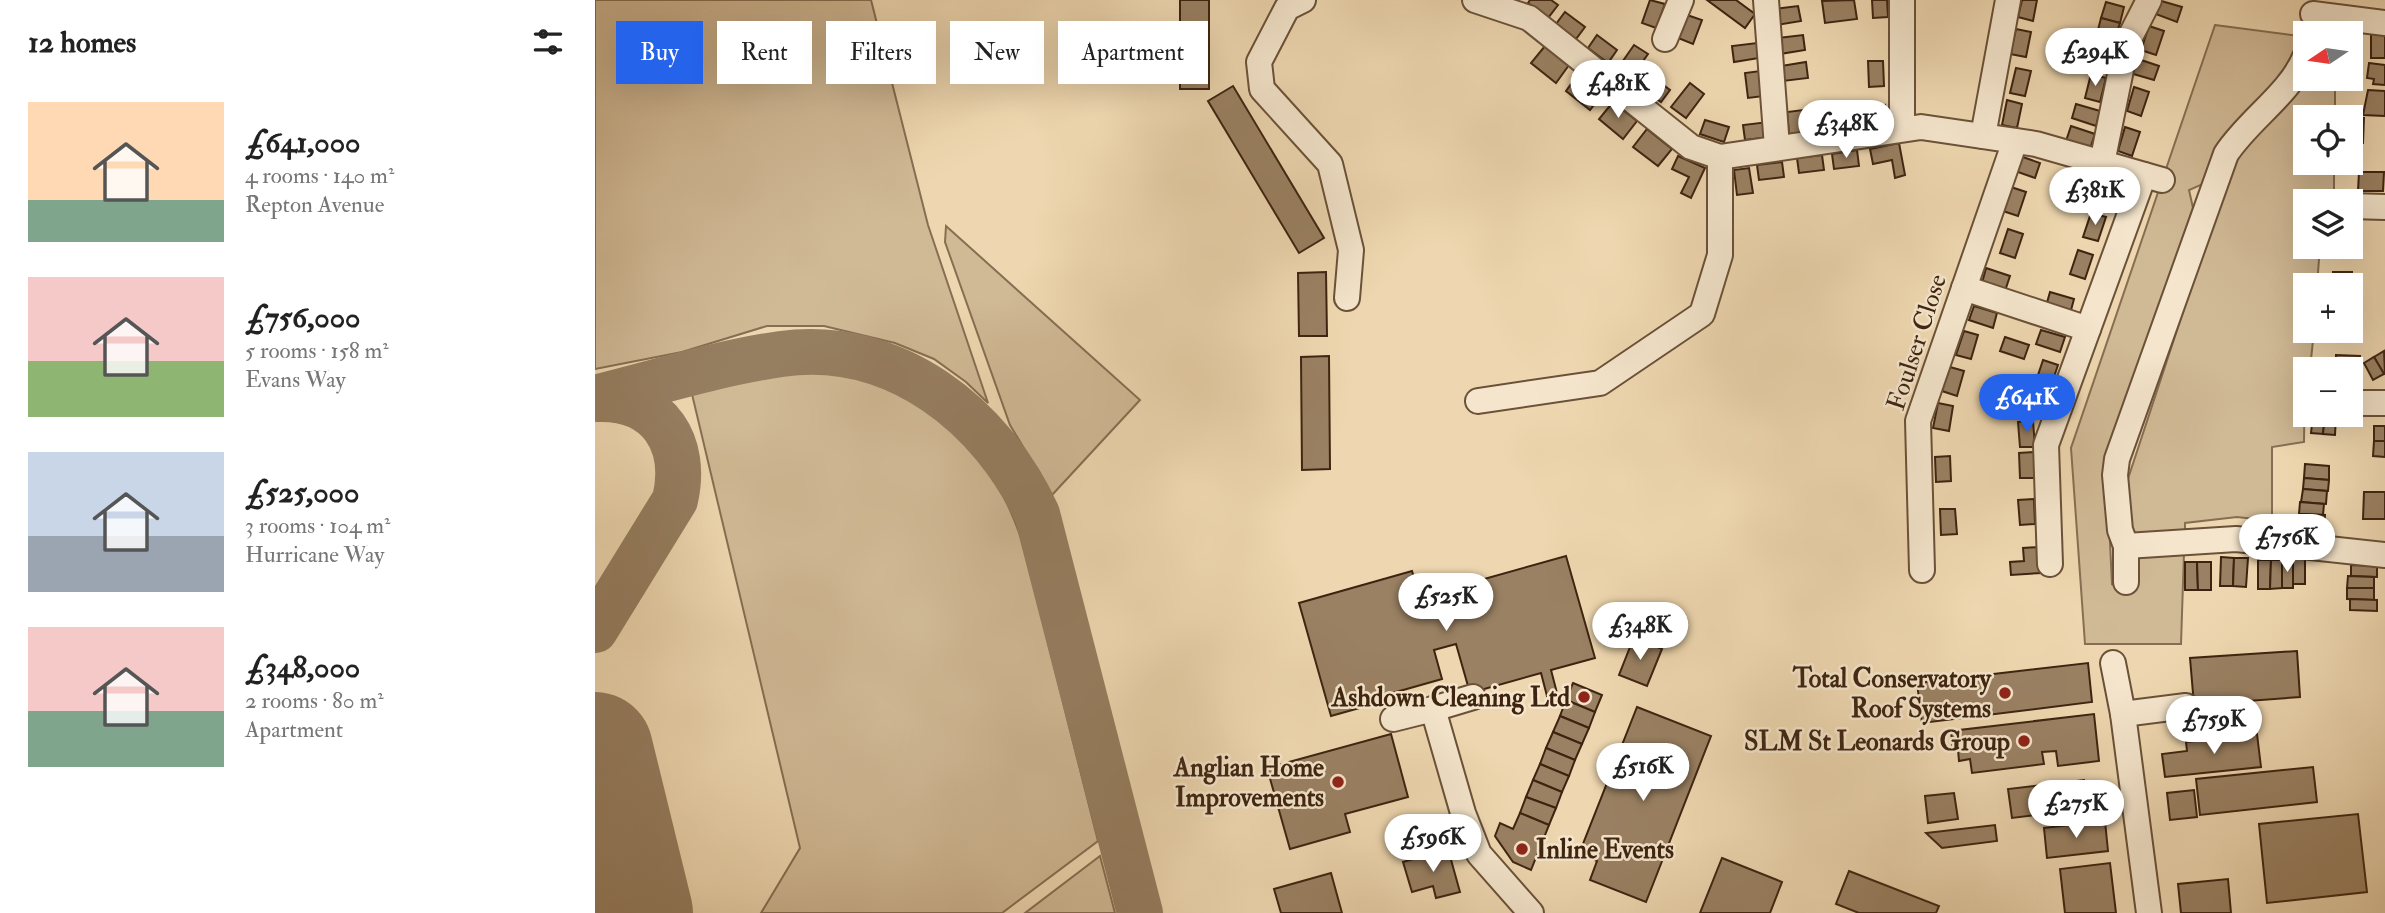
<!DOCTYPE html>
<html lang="en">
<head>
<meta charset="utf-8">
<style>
  body { margin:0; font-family:"IM FELL Double Pica",serif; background:#f2f2f2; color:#222; height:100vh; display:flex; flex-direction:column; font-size:26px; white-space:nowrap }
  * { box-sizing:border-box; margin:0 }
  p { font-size:23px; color:#767676 }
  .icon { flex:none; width:38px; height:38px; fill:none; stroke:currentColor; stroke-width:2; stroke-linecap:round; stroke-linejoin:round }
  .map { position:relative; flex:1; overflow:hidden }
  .panel { display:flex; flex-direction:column; background:#fff; width:595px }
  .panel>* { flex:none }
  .banner { position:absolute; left:21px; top:21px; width:665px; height:63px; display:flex; gap:14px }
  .needle { width:46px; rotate:257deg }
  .tools { position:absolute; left:1698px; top:21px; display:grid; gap:14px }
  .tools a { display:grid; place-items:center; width:70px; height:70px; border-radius:0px; background:#fff; box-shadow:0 7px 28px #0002; font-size:35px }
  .price { position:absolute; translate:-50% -60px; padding:0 16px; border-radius:24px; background:#fff; color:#222; font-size:23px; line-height:46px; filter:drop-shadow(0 2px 4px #0008) }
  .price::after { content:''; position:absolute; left:50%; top:42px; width:21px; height:16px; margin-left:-10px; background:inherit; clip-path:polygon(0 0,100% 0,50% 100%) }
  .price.selected { background:#2563eb; color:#fff }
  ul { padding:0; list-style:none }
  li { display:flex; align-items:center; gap:21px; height:175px; padding:0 28px }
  li span { display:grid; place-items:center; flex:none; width:196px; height:140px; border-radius:0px; color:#555 }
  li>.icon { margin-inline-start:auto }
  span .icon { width:84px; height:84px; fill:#fffc; stroke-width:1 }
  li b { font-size:30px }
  h2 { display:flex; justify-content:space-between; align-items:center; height:84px; padding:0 28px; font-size:30px }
  .pill { padding:0 24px; border-radius:0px; background:#fff; box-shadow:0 7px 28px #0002; font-size:24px; line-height:63px }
  .pill.selected { background:#2563eb; color:#fff }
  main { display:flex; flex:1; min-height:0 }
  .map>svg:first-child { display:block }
  .green { fill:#d0b995; stroke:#876e52; stroke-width:2 }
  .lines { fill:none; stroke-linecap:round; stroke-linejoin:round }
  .taxiway { stroke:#967e60; stroke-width:46 }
  .runway { stroke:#967e60; stroke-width:116 }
  .building { fill:#9a8163; stroke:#3e2410; stroke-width:2 }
  .minor-casing { stroke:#6a5138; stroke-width:28 }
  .minor { stroke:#f4e5cc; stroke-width:24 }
  .poi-dot { fill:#8f2418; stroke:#f4e5cc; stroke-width:2.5 }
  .labels { text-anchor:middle; stroke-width:5; stroke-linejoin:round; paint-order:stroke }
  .street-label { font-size:26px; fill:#3e2410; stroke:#f4e5cc }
  .poi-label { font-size:26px; font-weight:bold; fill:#3e2410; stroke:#f4e5cc; text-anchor:end }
</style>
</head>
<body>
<main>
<section class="panel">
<h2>12 homes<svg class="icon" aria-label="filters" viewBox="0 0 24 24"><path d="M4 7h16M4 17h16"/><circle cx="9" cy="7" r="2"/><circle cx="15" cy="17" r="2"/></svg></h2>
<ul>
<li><span style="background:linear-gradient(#ffd9b3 70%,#7fa58c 0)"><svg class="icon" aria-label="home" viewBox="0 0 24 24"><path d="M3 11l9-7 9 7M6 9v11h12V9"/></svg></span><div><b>£641,000</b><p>4 rooms · 140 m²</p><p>Repton Avenue</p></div></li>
<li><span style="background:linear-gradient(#f6c9c9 60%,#8fb573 0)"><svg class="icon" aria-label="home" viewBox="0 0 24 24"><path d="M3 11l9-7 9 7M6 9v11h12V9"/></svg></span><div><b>£756,000</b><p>5 rooms · 158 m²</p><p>Evans Way</p></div></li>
<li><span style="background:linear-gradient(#c9d6e8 60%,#9aa5b1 0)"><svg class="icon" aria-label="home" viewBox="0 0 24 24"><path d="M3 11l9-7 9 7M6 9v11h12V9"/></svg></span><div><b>£525,000</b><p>3 rooms · 104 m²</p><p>Hurricane Way</p></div></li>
<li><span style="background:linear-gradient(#f6c9c9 60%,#7fa58c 0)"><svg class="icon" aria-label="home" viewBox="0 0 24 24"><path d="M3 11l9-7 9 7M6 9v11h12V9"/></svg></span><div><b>£348,000</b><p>2 rooms · 80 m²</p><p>Apartment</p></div></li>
</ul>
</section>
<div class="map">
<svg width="1790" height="913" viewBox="0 0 1790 913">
  <rect width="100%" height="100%" fill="#eed7b0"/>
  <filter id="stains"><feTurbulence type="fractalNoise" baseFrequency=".00286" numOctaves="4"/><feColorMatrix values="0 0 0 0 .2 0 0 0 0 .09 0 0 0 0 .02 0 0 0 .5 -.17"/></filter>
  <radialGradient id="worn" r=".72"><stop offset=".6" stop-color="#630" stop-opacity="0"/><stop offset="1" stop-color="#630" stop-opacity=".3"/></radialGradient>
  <g class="green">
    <path d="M0,0H276L333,225L393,403L371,382L339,359L300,343L229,326H172L87,352L0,369Z"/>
    <path d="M1620,25L1704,36L1699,61L1608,184L1594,190L1598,208L1511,459L1517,584L1531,582L1543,556L1589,553L1586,644H1490L1476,448Z"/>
    <path d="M1712,79H1740V117H1710V163H1739V201H1710V247H1725L1722,285H1710V331H1719L1715,369H1710L1709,442L1677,447V521L1642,517L1590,523V539L1540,544L1525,503L1621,212L1645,152Z"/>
    <path d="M351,226L545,400L457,495L415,425L350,242Z"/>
    <path d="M215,364C247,370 280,374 309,388C323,395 337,408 348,418C389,454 411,493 428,544L503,841L407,913H166L205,848L96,390L169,370Z"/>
    <path d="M505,856L520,913H430Z"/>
  </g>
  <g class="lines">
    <g class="taxiway">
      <path d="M0,398C61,383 123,363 186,354C300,338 397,416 442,514L545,913"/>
      <path d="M0,630L80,500C93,444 65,397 3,399"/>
    </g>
    <path class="runway" d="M0,750L40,913"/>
  </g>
  <g class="building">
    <rect x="585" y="0" width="29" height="89"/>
    <path d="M935,0H956L963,5L953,18L933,3Z"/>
    <path d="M1055,0L1070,4L1061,28L1047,23Z"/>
    <path d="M1112,0H1141L1160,14L1150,28Z"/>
    <path d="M1259,0L1262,19L1230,23L1227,1Z"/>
    <path d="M1277,0H1292L1293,17L1278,18Z"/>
    <path d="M1427,0H1442L1438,21L1423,17Z"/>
    <path d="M1563,0L1587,7L1582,22L1558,13Z"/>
    <path d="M1511,2L1529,7L1525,23L1506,18Z"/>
    <path d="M1203,6L1206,21L1181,25L1179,9Z"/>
    <path d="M970,12L990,27L981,39L961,24Z"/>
    <path d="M1092,15L1107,20L1098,44L1083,38Z"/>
    <path d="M1506,18L1525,23L1520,39L1502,34Z"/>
    <path d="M1554,26L1569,31L1561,55L1546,50Z"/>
    <path d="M1421,29L1436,32L1431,57L1415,54Z"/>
    <rect x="1776" y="33" width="14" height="25"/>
    <path d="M1002,35L1022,50L1013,63L993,48Z"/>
    <path d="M1208,35L1210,50L1185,54L1183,38Z"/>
    <path d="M1162,43L1164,58L1139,62L1137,46Z"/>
    <path d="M1039,45L1053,54L1036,78L1023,68Z"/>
    <path d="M950,46L974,65L961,83L936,63Z"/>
    <path d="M1485,48L1510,53L1507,68L1482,64Z"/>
    <path d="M1540,58L1564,66L1559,80L1535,73Z"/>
    <path d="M1273,61H1288L1289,86L1274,87Z"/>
    <path d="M1211,62L1213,78L1188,81L1186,66Z"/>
    <path d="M1774,63L1790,65V85L1778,84L1779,79L1772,78Z"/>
    <path d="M1421,68L1436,71L1430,96L1415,93Z"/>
    <path d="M1165,71L1169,96L1153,98L1150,73Z"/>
    <path d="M984,73L1009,92L995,110L971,91Z"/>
    <path d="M1496,74L1511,78L1505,102L1490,98Z"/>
    <path d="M1055,75L1075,90L1066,102L1045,87Z"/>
    <path d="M1095,83L1109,94L1091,118L1076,107Z"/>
    <path d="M638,86L729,238L704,253L613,101Z"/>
    <path d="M1539,87L1554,92L1546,116L1532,111Z"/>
    <path d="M1773,90L1790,91V116L1768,115Z"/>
    <path d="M1412,100L1427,104L1422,128L1407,125Z"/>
    <path d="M1018,102L1042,121L1028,139L1004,119Z"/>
    <path d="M1481,104L1505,111L1501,126L1477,118Z"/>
    <path d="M1290,105L1293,121L1268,124L1265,109Z"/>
    <path d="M1224,108L1226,130L1194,134L1192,112Z"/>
    <path d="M1755,118H1769L1768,143L1755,142Z"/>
    <path d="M1110,120L1134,127L1129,142L1105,134Z"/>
    <path d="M1173,122L1175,137L1150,140L1148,125Z"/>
    <path d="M1476,126L1500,134L1495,149L1471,141Z"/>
    <path d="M1530,127L1545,132L1537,156L1523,151Z"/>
    <path d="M1052,129L1077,149L1063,166L1038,147Z"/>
    <path d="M1304,143L1310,175L1300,178L1297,160L1278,164L1275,149Z"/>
    <path d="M1262,150L1264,166L1239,169L1237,154Z"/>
    <path d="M1755,151H1763V166L1749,167V163H1755Z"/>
    <path d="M1227,155L1229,170L1204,173L1202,158Z"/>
    <path d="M1422,155L1445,163L1440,178L1417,170Z"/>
    <path d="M1083,156L1110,168L1096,198L1086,193L1094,177L1077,169Z"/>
    <path d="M1187,162L1189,177L1164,180L1162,165Z"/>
    <path d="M1154,168L1158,193L1142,195L1139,170Z"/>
    <path d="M1764,172H1789L1788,191H1763Z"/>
    <path d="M1493,177L1517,185L1512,199L1489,191Z"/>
    <path d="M1416,187L1431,192L1423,216L1408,211Z"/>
    <path d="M1496,213L1511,217L1503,241L1488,237Z"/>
    <path d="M1413,229L1428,234L1420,258L1405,253Z"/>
    <path d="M1755,229H1764L1763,254H1745V247H1755Z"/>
    <path d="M1483,250L1498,255L1490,279L1475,274Z"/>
    <path d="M1391,268L1415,276L1410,291L1387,283Z"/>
    <path d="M731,272L732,336H704L703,273Z"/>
    <path d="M1738,272H1757V297L1755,285H1738Z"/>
    <path d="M1455,292L1479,299L1475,314L1451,306Z"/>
    <path d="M1379,306L1402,313L1398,328L1374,320Z"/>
    <path d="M1446,330L1470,337L1465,352L1441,344Z"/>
    <path d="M1369,331L1383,335L1376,359L1361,355Z"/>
    <path d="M1410,337L1434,345L1429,359L1405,351Z"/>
    <path d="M1789,351L1790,373L1789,374L1779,357Z"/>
    <path d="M1741,355L1765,356L1764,371L1741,369Z"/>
    <path d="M734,356L735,469L707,470L706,357Z"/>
    <path d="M1779,357L1789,374L1778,380L1769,363Z"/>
    <path d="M1718,358H1730L1729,369H1718Z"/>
    <path d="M1730,358L1741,359V369H1729Z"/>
    <path d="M1448,360L1463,365L1455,389L1440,384Z"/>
    <path d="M1355,367L1369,371L1362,396L1347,391Z"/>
    <path d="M1343,403L1358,406L1354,431L1338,428Z"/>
    <path d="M1718,415H1730L1728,434L1716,433Z"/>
    <path d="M1730,415L1741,416L1740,435L1728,434Z"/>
    <path d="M1438,421L1440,447H1425L1423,422Z"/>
    <rect x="1779" y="426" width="11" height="15"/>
    <path d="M1779,441H1790V457L1778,456Z"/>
    <path d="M1439,452L1441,478H1425L1424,453Z"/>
    <path d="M1355,456L1356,481L1341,482L1340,457Z"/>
    <path d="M1710,464L1734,466V480L1709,478Z"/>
    <path d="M1709,478L1734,480L1733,491L1708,489Z"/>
    <path d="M1708,489L1732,491L1731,504L1706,502Z"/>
    <path d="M1769,492H1790V519H1768Z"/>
    <path d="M1439,499L1440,524L1425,525L1423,500Z"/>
    <path d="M1705,502L1729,504L1728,515L1704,514Z"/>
    <path d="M1345,509H1360L1362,534L1346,535Z"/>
    <path d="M1705,514L1730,515L1729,527L1705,525Z"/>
    <path d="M1444,547L1446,573L1416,575L1415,562L1429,561L1428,548Z"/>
    <path d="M971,556L1000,658L956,670L962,693L952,696L946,673L875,693L861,644L839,650L847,679L773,700L775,705L736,716L704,603L817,571L820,581L831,578L838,602L826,605L830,618L855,611L850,590Z"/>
    <path d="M1626,557L1639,558L1638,586H1625Z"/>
    <rect x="1698" y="557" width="12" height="27"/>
    <path d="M1639,558H1653L1651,587L1638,586Z"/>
    <path d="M1663,560H1676L1675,589H1663Z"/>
    <path d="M1676,560H1687V588L1675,589Z"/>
    <rect x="1687" y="560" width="11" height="28"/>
    <path d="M1590,562H1602L1603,590H1590Z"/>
    <path d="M1602,562H1616V590H1603Z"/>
    <path d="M1756,565L1782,566V577L1756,576Z"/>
    <path d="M1753,576L1779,577V588H1752Z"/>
    <path d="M1752,588H1779V600L1752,599Z"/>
    <path d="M1755,599L1782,600V611L1755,610Z"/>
    <path d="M1039,637L1067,649L1052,686L1024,675Z"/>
    <path d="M1702,651L1705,697L1599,705L1595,658Z"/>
    <path d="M1493,663L1497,702L1327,723L1322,683Z"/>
    <path d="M978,683L1007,695L1000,712L971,700Z"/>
    <path d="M971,700L1000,712L994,728L965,716Z"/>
    <path d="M1042,707L1116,736L1051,902L995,880L1002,861L984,854Z"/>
    <path d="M1499,714L1504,761L1463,766L1461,751L1447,752L1449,764L1377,773L1375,759L1364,761L1363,750L1358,751L1356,731Z"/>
    <path d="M965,716L994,728L987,744L958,732Z"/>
    <path d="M958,732L987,744L980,760L951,748Z"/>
    <path d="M796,734L813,797L750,814L755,832L695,849L672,768Z"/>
    <path d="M1662,734L1666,767L1570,777L1567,754L1592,751L1591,742Z"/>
    <path d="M951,748L980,760L974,776L945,764Z"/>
    <path d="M945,764L974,776L967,792L938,780Z"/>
    <path d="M1718,767L1722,802L1605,815L1601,779Z"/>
    <path d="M938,780L967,792L961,808L931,797Z"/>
    <path d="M1489,780L1492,809L1417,818L1413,789Z"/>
    <path d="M1599,790L1602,817L1575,820L1572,793Z"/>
    <path d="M1359,793L1363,819L1333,823L1330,796Z"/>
    <path d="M931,797L961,808L954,825L925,813Z"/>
    <path d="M925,813L954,825L936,870L918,862L900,836L905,823L918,829Z"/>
    <path d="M1763,814L1772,892L1672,903L1664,824Z"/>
    <path d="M1510,821L1513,851L1452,858L1449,828Z"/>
    <path d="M1400,825L1402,841L1347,848L1331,833Z"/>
    <path d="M853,849L865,892L841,898L838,886L817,892L808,862Z"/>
    <path d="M1127,858L1187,882L1175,913H1105Z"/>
    <path d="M1515,863L1521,913H1470L1465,869Z"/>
    <path d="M1254,871L1344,906L1341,913H1264L1241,904Z"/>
    <path d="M736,873L747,913H686L679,889Z"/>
    <path d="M1633,879L1636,913H1586L1583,884Z"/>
  </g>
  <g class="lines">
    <defs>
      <g id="minor">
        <path d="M708,0L692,8L664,62L667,89L735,164L756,250L752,298"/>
        <path d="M880,0L934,18L1096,147L1125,157L1326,127L1441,144L1567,180"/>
        <path d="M1171,0L1182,147"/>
        <path d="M1307,0V129"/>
        <path d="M1718,14L1790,23"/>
        <path d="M1070,39L1086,0"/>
        <path d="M1388,136L1413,0"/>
        <path d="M1507,163L1531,45L1554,0"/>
        <path d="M1755,206L1790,207"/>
        <path d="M1369,288L1493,329"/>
        <path d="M883,401L1005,383L1107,314L1125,255V157"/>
        <path d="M1755,403H1790"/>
        <path d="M1531,546L1641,539L1790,555"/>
        <path d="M1455,564L1451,445L1549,175"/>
        <path d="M1327,570L1323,421L1420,141"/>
        <path d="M1531,582V546L1525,530L1520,475L1522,459L1631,154C1654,119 1694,95 1710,57"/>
        <path d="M1518,663L1528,714L1554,913"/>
        <path d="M838,709L878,697"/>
        <path d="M1528,714L1591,706"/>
        <path d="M798,719L838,709L868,813L884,854L936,913"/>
      </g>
    </defs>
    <use href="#minor" class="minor-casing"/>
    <use href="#minor" class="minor"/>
  </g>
  <g class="poi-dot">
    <circle cx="1410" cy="693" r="7"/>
    <circle cx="989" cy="697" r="7"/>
    <circle cx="1429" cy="741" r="7"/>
    <circle cx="743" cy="782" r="7"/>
    <circle cx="927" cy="849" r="7"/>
  </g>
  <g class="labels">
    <g class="street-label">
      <text transform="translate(1321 342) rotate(-72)" y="9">Foulser Close</text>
    </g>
    <g class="poi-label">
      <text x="1396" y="687">Total Conservatory<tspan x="1396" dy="30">Roof Systems</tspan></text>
      <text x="975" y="706">Ashdown Cleaning Ltd</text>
      <text x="1415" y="750">SLM St Leonards Group</text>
      <text x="729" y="776">Anglian Home<tspan x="729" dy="30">Improvements</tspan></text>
      <text x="941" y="858" text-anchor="start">Inline Events</text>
    </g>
  </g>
  <rect width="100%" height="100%" filter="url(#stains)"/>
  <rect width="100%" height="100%" fill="url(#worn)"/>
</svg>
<div class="tools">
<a><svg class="needle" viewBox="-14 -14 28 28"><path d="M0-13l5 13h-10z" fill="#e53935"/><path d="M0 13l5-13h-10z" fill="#767676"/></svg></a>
<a><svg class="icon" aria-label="locate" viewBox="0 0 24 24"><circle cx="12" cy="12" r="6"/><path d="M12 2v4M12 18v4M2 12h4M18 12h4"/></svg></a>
<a><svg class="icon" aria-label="layers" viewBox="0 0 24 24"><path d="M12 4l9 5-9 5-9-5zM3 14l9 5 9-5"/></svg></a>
<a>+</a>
<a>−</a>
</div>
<b class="price" style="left:1500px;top:88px">£294K</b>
<b class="price" style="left:1023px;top:120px">£481K</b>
<b class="price" style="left:1251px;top:160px">£348K</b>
<b class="price" style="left:1500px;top:227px">£381K</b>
<b class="price selected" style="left:1432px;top:434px">£641K</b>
<b class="price" style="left:1692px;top:574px">£756K</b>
<b class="price" style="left:851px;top:633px">£525K</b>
<b class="price" style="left:1045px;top:662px">£348K</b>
<b class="price" style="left:1619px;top:756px">£759K</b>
<b class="price" style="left:1048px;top:803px">£516K</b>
<b class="price" style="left:1481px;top:840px">£275K</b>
<b class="price" style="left:838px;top:874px">£596K</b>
<div class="banner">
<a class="pill selected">Buy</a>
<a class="pill">Rent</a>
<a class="pill">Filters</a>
<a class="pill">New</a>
<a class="pill">Apartment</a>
</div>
</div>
</main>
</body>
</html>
